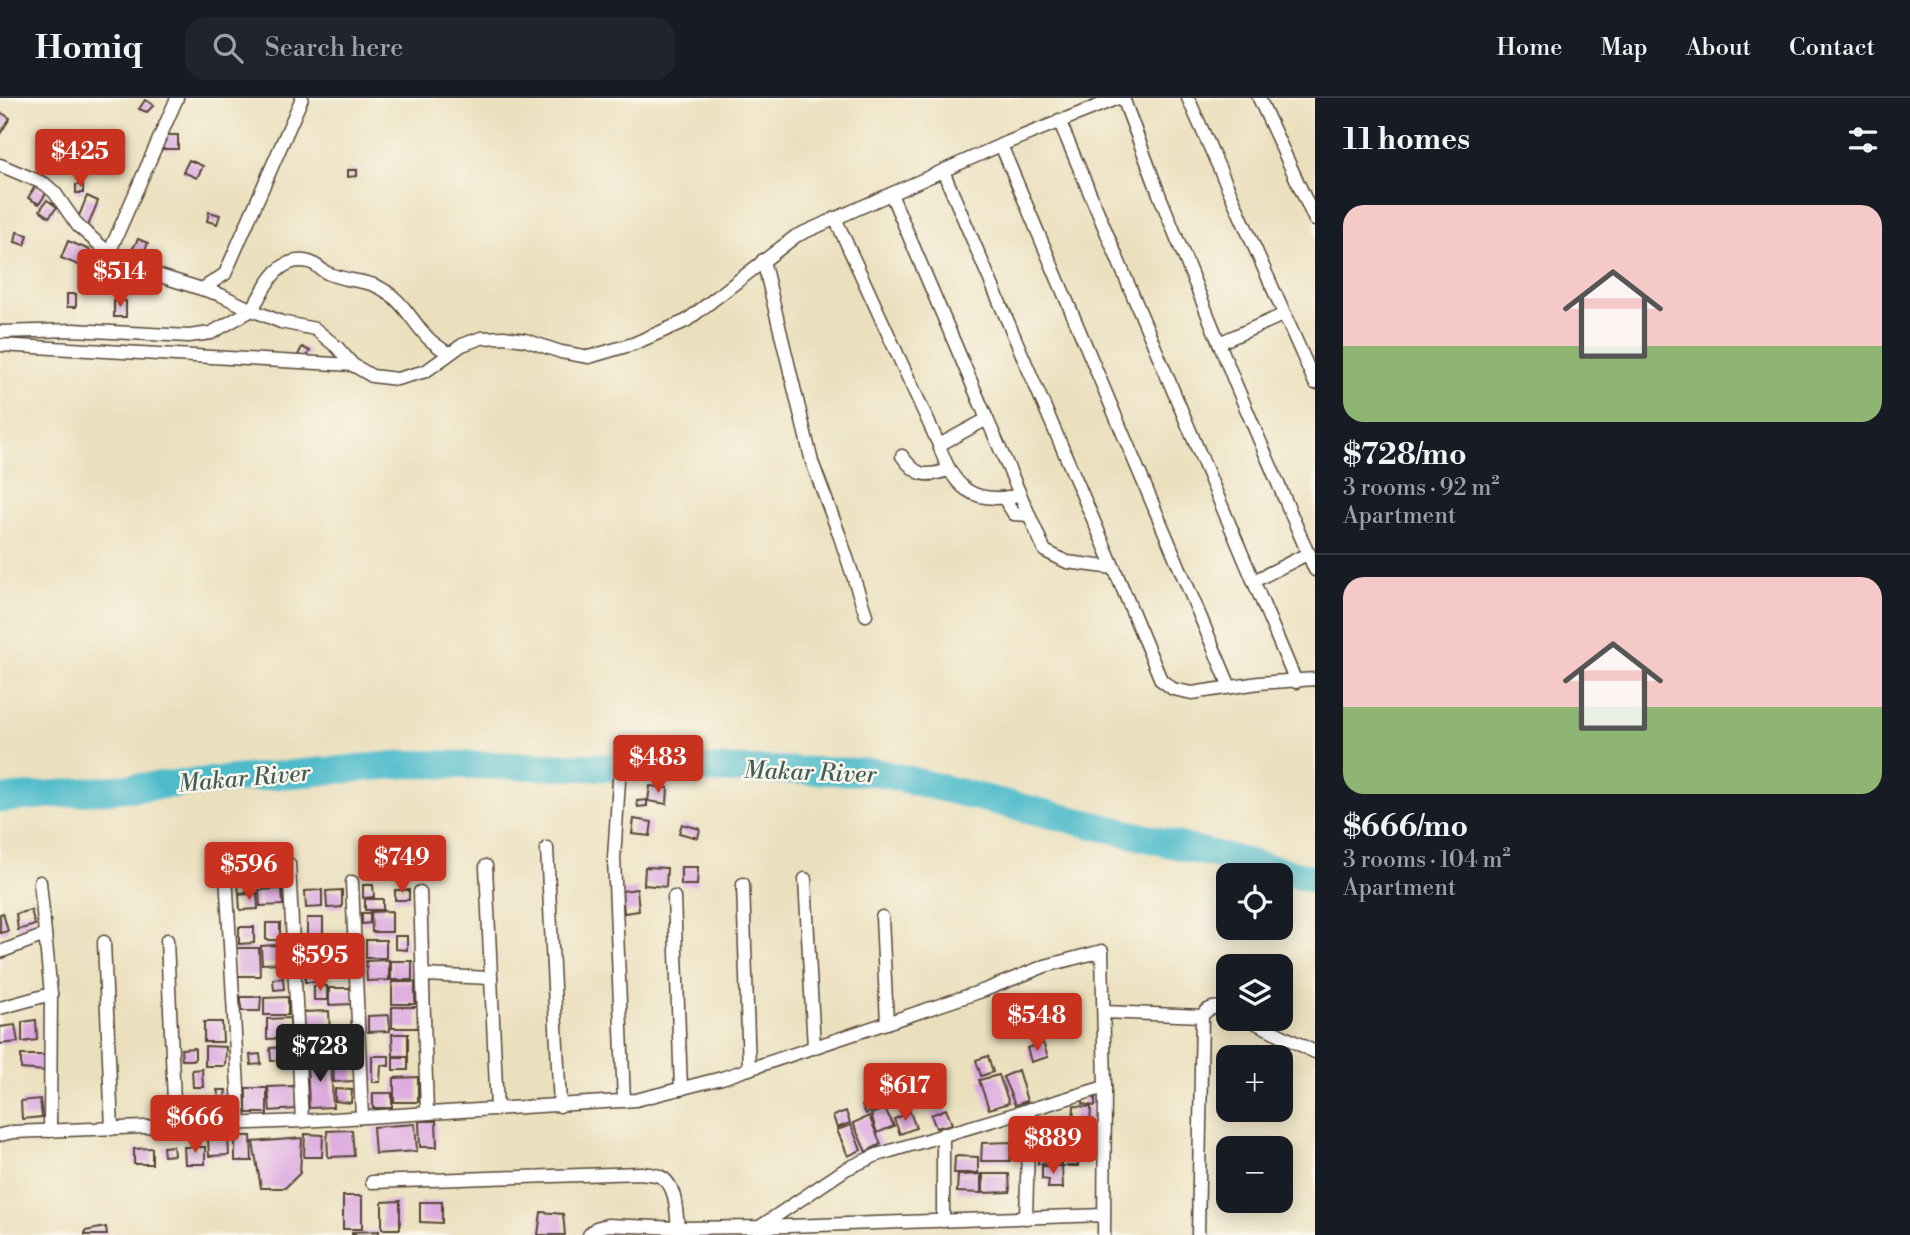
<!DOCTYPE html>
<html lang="en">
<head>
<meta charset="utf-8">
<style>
  body { margin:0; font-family:"Libre Bodoni",serif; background:#20242c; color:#f1f3f6; height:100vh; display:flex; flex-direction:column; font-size:26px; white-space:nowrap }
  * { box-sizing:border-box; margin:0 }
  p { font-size:23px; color:#9ea1a6 }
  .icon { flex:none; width:38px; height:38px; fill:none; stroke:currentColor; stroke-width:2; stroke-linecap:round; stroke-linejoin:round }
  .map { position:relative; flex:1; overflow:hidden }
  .panel { display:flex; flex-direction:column; background:#171b24; width:595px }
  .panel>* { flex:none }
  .fabs { position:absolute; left:1216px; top:765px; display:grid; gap:14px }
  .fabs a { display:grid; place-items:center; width:77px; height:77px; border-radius:14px; background:#171b24; box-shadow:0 4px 18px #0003; font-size:35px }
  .price { position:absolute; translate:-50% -60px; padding:0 16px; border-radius:7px; background:#c8321e; color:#fff; font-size:23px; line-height:46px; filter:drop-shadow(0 2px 4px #0008) }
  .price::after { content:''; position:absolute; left:50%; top:42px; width:21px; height:16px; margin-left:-10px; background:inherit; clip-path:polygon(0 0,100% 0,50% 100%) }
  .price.active { background:#222; color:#fff }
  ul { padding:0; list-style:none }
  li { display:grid; align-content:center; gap:14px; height:371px; padding:0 28px }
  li+li { border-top:2px solid #363941 }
  li span { display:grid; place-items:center; height:217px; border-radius:21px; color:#555 }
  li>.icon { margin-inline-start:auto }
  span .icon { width:126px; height:126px; fill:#fffc; stroke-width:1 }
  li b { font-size:30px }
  h2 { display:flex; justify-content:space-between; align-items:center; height:84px; padding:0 28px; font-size:30px }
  header { display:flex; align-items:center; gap:42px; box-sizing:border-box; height:98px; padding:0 35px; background:#171b24; border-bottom:2px solid #363941 }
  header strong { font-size:33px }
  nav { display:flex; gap:38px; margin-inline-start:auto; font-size:24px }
  .search { width:490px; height:63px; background:#20242c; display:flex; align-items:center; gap:18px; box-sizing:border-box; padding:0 24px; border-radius:21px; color:#9ea1a6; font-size:26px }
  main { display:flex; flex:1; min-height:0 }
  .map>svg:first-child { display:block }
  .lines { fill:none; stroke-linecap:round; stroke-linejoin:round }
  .river { stroke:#4ebbca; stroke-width:28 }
  .building { fill:#dca7df }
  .minor-casing { stroke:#554536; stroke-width:15 }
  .minor { stroke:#fff; stroke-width:12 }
  .labels { text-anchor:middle; stroke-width:5; stroke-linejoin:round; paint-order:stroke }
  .water-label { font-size:24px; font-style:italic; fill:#425d5a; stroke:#fbf7ec }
</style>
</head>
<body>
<header>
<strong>Homiq</strong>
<div class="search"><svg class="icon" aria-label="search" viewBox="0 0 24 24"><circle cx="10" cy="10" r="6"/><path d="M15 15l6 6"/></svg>Search here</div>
<nav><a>Home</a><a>Map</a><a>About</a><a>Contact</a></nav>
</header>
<main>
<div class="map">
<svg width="1315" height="1137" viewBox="0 0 1315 1137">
  <rect width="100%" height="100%" fill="#fbf7ec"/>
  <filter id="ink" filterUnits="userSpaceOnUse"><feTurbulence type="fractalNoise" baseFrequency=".0143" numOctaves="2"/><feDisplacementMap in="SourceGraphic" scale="14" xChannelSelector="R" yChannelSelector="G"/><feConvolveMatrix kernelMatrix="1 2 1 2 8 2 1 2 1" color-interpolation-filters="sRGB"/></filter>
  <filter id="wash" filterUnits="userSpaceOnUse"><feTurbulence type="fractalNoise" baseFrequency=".00686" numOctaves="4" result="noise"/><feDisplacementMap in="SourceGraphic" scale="28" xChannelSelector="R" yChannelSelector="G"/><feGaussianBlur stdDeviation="1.57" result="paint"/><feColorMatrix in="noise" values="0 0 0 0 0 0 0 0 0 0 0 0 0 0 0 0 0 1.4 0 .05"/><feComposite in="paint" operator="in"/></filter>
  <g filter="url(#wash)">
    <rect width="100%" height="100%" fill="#ebe0be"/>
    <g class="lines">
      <path class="river" d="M0,701L408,666L876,674L1315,781"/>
    </g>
    <g id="blocks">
      <g class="building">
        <path d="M145,2L154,7L147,14L139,11Z"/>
        <path d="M0,14L10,20L0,36Z"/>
        <rect x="161" y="37" width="17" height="14"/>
        <path d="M189,62L203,68L197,80L183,74Z"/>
        <path d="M348,72H357V78L348,79Z"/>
        <path d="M36,87L47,94L39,106L28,100Z"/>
        <rect x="76" y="87" width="7" height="8"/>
        <path d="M87,98L98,103L88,128L77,123Z"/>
        <path d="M47,102L57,109L49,119L40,112Z"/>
        <path d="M209,114L220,117L217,126L207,123Z"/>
        <path d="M17,134L28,137L25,147L15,144Z"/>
        <path d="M138,141L148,145L142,159L131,154Z"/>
        <path d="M68,143L90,152L83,169L61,160Z"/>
        <path d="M134,178L147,182L144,191L131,187Z"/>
        <rect x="67" y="196" width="9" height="13"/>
        <rect x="114" y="203" width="12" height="16"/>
        <path d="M302,249L310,253L305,261L298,257Z"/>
        <path d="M650,688L668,690L667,706L648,703Z"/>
        <path d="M647,702V708L638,709L637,703Z"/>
        <path d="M634,721L652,724L650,738L632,736Z"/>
        <path d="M682,726L700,731L698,740L679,735Z"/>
        <path d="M645,769L667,770L666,789L644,787Z"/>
        <path d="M681,769H698L697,787H681Z"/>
        <path d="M254,776L256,793L239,795L237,777Z"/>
        <path d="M363,787H373L374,799L363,800Z"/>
        <path d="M282,791L283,807L260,808L259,792Z"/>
        <path d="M637,791L639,813L624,815L622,793Z"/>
        <path d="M322,792V809L306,810L305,793Z"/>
        <path d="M342,792V809L327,810L326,793Z"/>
        <rect x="395" y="792" width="14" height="10"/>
        <path d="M257,795L258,811L240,812L239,797Z"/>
        <rect x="365" y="801" width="18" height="11"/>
        <path d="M31,812L35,827L18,832L16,816Z"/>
        <path d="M392,813V834H372L371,814Z"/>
        <path d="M3,815L8,833L0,835V816Z"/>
        <path d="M362,815H370V825L362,826Z"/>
        <path d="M307,820H323V840L307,839Z"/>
        <rect x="266" y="825" width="14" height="17"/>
        <path d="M239,829H254V845L239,846Z"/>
        <path d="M395,838H407V852L395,851Z"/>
        <rect x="366" y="842" width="20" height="18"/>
        <path d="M277,847L278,865L262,866L261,848Z"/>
        <path d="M307,848L325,849L324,862H307Z"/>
        <rect x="327" y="848" width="23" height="16"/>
        <path d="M235,850H259L260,878H236Z"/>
        <path d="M389,862V882L367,883L366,863Z"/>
        <rect x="391" y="863" width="21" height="19"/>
        <rect x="305" y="865" width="20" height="19"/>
        <path d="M283,880L284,891L274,892L273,881Z"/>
        <rect x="392" y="884" width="23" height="22"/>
        <rect x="314" y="888" width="13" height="14"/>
        <path d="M329,890H353V906L329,907Z"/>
        <path d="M241,899H261L260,913H241Z"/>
        <path d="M288,899V917H264V900Z"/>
        <rect x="392" y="909" width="26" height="21"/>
        <path d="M329,913L330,938L303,939V914Z"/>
        <path d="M389,917L390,933L368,934V918Z"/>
        <path d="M290,920L291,940L267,941V921Z"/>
        <path d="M36,922L37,942L22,944V924Z"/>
        <path d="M204,924H222L223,944H204Z"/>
        <path d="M15,927L18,944L0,946V929Z"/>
        <path d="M392,936H408V958H393Z"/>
        <path d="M1043,945L1048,959L1031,964L1027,950Z"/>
        <path d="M205,948L226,949L225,968H205Z"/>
        <path d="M285,949L286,962L271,963L270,950Z"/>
        <path d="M195,950V962H182L181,951Z"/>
        <path d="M260,956L261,966L251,967L250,957Z"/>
        <path d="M21,957H44L45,973L21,971Z"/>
        <path d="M372,958H389V968L381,967L380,984H372Z"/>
        <path d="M988,958L993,974L981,978L976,962Z"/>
        <rect x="393" y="959" width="15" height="13"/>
        <path d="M333,961H354V983L334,984Z"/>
        <path d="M331,962L333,1009L309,1010L307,963Z"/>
        <path d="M202,971L203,989H193L192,972Z"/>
        <path d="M1018,972L1027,1003L1015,1007L1003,979Z"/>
        <path d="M999,977L1009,1005L989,1011L979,982Z"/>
        <path d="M418,979V1004H394V980Z"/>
        <path d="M294,988L295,1011L270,1013L268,989Z"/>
        <path d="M922,988L926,999L913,1004L909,993Z"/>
        <rect x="246" y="990" width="21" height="25"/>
        <path d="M335,991L352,992L351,1005L335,1003Z"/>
        <path d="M217,992H226L225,999H219Z"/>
        <rect x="373" y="995" width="19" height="15"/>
        <path d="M1084,997L1095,999V1008L1083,1006Z"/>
        <path d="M878,1000L882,1008L866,1016L862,1008Z"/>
        <path d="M40,1001L42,1019L22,1021L21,1003Z"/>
        <path d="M1074,1008L1091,1009L1090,1027L1073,1025Z"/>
        <path d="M885,1011L894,1028L877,1035L871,1016Z"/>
        <path d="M946,1011L952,1026L936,1030L931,1017Z"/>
        <path d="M846,1013L850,1025L837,1030L833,1018Z"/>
        <path d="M910,1014L916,1030L900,1036L894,1021Z"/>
        <path d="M869,1018L881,1046L866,1054L853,1025Z"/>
        <path d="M419,1023H436L437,1049H420Z"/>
        <path d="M415,1026L417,1053L375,1056L373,1029Z"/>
        <path d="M851,1027L861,1052L848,1058L837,1032Z"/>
        <path d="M1089,1029L1088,1061L1081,1056L1068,1055L1064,1042L1066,1030Z"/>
        <path d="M352,1032L354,1058L328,1059L327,1033Z"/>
        <path d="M305,1036L323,1037L322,1059H304Z"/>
        <path d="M235,1038H251L252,1063H235Z"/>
        <path d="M228,1040L229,1057L209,1058L208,1041Z"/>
        <path d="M302,1040L300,1075L285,1090H261L253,1044Z"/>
        <path d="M1012,1044L1010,1063H981L982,1045Z"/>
        <path d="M173,1048L174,1057L164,1058L163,1049Z"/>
        <path d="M1060,1048V1065L1038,1066V1057H1043V1049Z"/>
        <path d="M184,1049H205V1066H185Z"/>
        <path d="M152,1050V1066H134V1051Z"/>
        <path d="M955,1058L978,1059V1075H954Z"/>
        <path d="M1062,1058L1078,1059V1068H1062Z"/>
        <path d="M1042,1068H1062L1063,1090H1048L1049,1082L1042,1081Z"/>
        <path d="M981,1076V1095L957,1094L958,1077Z"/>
        <path d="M983,1076H1009L1010,1094L983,1095Z"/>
        <rect x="343" y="1098" width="19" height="33"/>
        <path d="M400,1103V1131H382V1104Z"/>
        <path d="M420,1104H442V1125L420,1124Z"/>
        <path d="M541,1114L563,1116L565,1137H538Z"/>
        <path d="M106,1129L107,1137H85V1133Z"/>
        <path d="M379,1133V1137H352V1134Z"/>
      </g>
    </g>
  </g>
  <g filter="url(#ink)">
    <use href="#blocks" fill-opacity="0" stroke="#554536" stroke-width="2"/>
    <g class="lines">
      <defs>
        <g id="minor">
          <path d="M1123,0L1159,96L1236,287L1315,472"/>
          <path d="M1188,0L1315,285"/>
          <path d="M1259,0L1315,122"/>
          <path d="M1059,22L1296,584"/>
          <path d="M1001,47L1230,589"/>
          <path d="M0,67L45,86L55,95L78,128L109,155L154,176L221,197L252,212C264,191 278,156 309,164C316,166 321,172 327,175C342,182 359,182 374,187C401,198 410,221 428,240C434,246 442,251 449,256"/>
          <path d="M943,73L1114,470"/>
          <path d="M891,96L987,321"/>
          <path d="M835,120L939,347L987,321L1045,453L1067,464L1114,470L1161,582L1173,591L1192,595L1259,585L1315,581"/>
          <path d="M109,155L177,0"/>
          <path d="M763,162L812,364L839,436L866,517"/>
          <path d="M202,191L225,176L302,0"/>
          <path d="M0,234L73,232L189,238L211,235L252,212L281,224L315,231L337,249L353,267L372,278L397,281L426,273L462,247L481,240L504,239L525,242L561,254L589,259L633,246L686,223L796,138L1001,47L1118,0"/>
          <path d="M1219,245L1285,216"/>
          <path d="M0,247L353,267"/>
          <path d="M939,347C953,389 972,408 1019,397"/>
          <path d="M902,358C917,379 925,379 949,372"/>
          <path d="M1004,400L1014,416L1029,417"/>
          <path d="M1254,483L1309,455"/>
          <path d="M619,683L614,760L624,1003"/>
          <path d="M547,750L560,1008"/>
          <path d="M289,766L302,1023"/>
          <path d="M486,768L497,1011"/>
          <path d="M226,775L240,1026"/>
          <path d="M805,781L814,950"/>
          <path d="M40,784L51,896L50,1033"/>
          <path d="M352,784L362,1019"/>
          <path d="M743,786L749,971"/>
          <path d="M420,794L427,1014"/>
          <path d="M674,799L681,991"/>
          <path d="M882,819L887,925"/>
          <path d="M167,842L175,1027"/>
          <path d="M104,844L112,1031"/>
          <path d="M0,854L45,837"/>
          <path d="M423,877L491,880"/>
          <path d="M0,910L51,896"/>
          <path d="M1104,914L1202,918"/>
          <path d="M1246,920L1315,954"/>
          <path d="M943,1036V1123"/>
          <path d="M0,1037L13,1034L302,1023L636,1002L722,980L985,892L1045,868L1102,853L1105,989L1104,1137"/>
          <path d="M372,1084L641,1075C647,1076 654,1076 659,1078C677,1085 676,1114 678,1130"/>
          <path d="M1026,1120L1029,1011"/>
          <path d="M761,1128L846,1071L877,1057L1105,989"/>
          <path d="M589,1137L596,1130L607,1127L678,1130L760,1129L1104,1117"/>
          <path d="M1198,1137L1202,918C1209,908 1218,908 1228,913"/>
        </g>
      </defs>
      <use href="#minor" class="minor-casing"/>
      <use href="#minor" class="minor"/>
    </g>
  </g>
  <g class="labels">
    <g class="water-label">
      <text transform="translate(810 674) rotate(2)" y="8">Makar River</text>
      <text transform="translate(244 680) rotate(-5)" y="8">Makar River</text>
    </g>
  </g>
</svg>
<div class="fabs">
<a><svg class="icon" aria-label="locate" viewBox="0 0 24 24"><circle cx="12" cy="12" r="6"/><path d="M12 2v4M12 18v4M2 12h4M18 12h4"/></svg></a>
<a><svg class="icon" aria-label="layers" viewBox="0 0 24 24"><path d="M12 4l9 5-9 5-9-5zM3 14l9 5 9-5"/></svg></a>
<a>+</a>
<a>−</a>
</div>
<b class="price" style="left:80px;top:91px">$425</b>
<b class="price" style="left:120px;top:211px">$514</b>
<b class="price" style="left:658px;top:697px">$483</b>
<b class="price" style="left:402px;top:797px">$749</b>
<b class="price" style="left:249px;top:804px">$596</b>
<b class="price" style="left:320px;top:895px">$595</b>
<b class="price" style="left:1037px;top:955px">$548</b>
<b class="price active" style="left:320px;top:986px">$728</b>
<b class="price" style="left:905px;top:1025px">$617</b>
<b class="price" style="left:195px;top:1057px">$666</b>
<b class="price" style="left:1053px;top:1078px">$889</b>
</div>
<section class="panel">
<h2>11 homes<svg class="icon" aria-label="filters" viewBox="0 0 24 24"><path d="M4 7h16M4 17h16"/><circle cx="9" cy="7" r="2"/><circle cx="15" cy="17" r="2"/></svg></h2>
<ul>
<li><span style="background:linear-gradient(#f6c9c9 65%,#8fb573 0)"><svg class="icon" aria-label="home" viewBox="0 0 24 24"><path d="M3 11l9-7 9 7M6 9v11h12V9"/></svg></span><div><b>$728/mo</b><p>3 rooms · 92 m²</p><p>Apartment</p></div></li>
<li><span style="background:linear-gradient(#f6c9c9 60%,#8fb573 0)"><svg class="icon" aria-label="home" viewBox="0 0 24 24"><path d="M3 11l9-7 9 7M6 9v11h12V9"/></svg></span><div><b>$666/mo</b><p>3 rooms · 104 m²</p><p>Apartment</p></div></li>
</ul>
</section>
</main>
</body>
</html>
